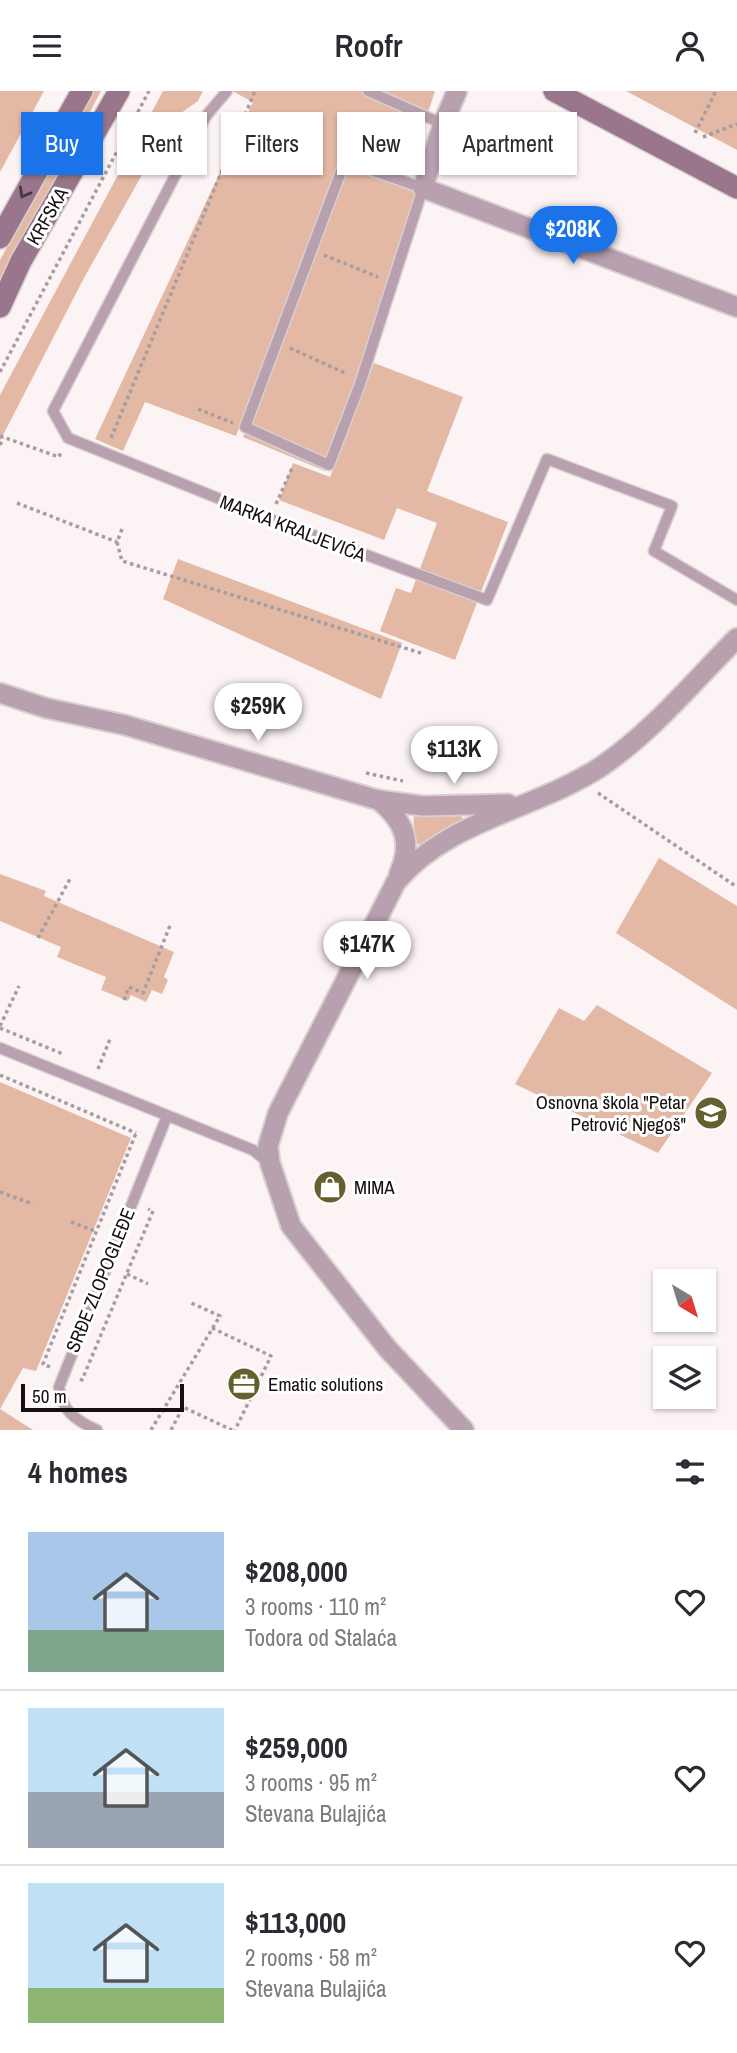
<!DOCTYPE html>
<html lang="en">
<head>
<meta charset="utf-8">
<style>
  body { margin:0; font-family:"Archivo Narrow",sans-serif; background:#f7f7f7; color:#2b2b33; height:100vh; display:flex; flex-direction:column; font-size:26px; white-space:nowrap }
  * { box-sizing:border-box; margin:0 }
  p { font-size:23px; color:#7c7c81 }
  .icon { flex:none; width:38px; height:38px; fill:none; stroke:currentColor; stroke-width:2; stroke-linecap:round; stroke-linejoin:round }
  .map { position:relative; height:1339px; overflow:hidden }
  .side { display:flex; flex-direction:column; background:#fff; flex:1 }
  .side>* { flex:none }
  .guide { position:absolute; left:21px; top:21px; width:696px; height:63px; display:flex; gap:14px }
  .needle { width:46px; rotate:142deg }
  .tools { position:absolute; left:653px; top:1178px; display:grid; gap:14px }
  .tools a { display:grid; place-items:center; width:63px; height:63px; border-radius:0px; background:#fff; box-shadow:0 2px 5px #0004; font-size:35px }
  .scale { position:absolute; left:21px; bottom:18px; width:163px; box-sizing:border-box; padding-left:7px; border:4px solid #160f10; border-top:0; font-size:19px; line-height:24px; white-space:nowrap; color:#160f10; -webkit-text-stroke:5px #fff; paint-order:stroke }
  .price { position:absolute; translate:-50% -60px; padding:0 16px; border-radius:24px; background:#fff; color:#222; font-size:23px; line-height:46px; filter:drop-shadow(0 2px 4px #0008) }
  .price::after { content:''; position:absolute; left:50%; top:42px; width:21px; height:16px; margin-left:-10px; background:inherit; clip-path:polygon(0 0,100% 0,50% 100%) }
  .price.selected { background:#1a73e8; color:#fff }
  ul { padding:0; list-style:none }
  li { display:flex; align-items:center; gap:21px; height:175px; padding:0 28px }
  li+li { border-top:2px solid #e1e1e2 }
  li span { display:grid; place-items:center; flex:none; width:196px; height:140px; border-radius:0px; color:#555 }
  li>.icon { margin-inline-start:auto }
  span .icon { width:84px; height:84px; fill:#fffc; stroke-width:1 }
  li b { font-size:30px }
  h2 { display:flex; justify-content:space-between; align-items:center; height:84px; padding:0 28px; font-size:30px }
  .pill { padding:0 24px; border-radius:0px; background:#fff; box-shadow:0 2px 5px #0004; font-size:24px; line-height:63px }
  .pill.selected { background:#1a73e8; color:#fff }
  header { display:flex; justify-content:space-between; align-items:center; height:91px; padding:0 28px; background:#fff; font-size:32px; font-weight:600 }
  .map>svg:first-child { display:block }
  .green { fill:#e3b8a5 }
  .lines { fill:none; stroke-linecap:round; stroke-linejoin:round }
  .lane-casing { stroke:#d7cfd0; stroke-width:13 }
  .street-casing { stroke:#d7cfd0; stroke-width:23 }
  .secondary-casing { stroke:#d7cfd0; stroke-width:24 }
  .path { stroke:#a59d9f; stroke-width:3.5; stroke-dasharray:3.5 3.5; stroke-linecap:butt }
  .lane { stroke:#b8a0ae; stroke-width:10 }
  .street { stroke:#b8a0ae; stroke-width:19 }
  .secondary { stroke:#99768b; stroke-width:21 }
  .oneway { stroke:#4a3841 }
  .labels { text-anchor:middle; stroke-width:6; stroke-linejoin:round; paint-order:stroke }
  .street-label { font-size:19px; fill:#160f10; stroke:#fff }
  .poi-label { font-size:19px; fill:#160f10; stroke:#fff; text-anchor:start }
</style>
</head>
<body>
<header><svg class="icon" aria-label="menu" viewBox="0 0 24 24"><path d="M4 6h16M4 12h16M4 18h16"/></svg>Roofr<svg class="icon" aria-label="person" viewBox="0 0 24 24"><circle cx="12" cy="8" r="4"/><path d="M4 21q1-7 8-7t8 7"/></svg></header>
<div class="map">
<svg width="737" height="1339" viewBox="0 0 737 1339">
  <rect width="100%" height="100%" fill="#fcf3f5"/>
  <g class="green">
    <path d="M0,0H44L0,81Z"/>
    <path d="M93,0H101L0,192V169Z"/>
    <path d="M163,0H203L198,10L174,27L85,185L0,350V304Z"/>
    <path d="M232,0H435L417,55L401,86L342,67L236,345L145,311L123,360L95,348L253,11Z"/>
    <path d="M626,0H737V59Z"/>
    <path d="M346,75L420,100L360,285L325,380L243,346Z"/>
    <path d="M374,272L463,306L427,400L508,431L455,569L380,540L396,497L411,502L437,432L397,417L384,449L279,409L293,372L330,386Z"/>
    <path d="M178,468L402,552L381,608L163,508Z"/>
    <path d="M416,722L461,725L464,730L419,754L415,750C417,741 410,729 416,722Z"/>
    <path d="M659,767L737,815V919L616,842Z"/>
    <path d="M0,783L46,800L44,805L174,861L164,886L168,889L162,903L152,899L146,911L131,904L128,910L101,899L106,886L57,866L61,856L0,830Z"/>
    <path d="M597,914L712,982L658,1062L515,993L559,917L584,930Z"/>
    <path d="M0,991L131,1047L36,1280L23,1277L0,1318L33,1339H0Z"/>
  </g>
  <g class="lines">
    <defs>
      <g id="lane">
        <path d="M227,0L206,25L53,320L68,347L270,428L487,509L547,368L672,415L654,460L737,509"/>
        <path d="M368,0L443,33"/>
        <path d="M345,70L423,97L360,293L329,374L245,336Z"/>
        <path d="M0,957L253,1059L269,1072"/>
        <path d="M97,1339C77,1330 61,1320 59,1296L167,1025"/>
      </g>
      <g id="street">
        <path d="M457,0L443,33L423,97L737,216"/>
        <path d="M0,602L46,617L125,634L378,709L423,715L508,713"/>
        <path d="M379,709C405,731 413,752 399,783"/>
        <path d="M464,1339L387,1257L291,1135L270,1072L268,1055L278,1022L396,791C449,728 535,719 602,675C654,639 693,591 737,547"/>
      </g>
      <g id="secondary">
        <path d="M554,0L737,97"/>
        <path d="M0,147L82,0"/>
        <path d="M0,216L21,170L119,0"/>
      </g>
    </defs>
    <use href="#lane" class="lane-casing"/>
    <use href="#street" class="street-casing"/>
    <use href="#secondary" class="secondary-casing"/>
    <g class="path">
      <path d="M695,42L716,0"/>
      <path d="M703,46L737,33"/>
      <path d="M324,164L378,186"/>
      <path d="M290,257L347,283"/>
      <path d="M0,281L149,0"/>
      <path d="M198,318L233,332"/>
      <path d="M0,345L59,366L61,361"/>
      <path d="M111,347L255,0"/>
      <path d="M0,354L3,347"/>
      <path d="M17,412L117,451"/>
      <path d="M276,413L293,375"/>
      <path d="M122,438L117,451L122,470L424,563"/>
      <path d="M366,682L403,690"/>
      <path d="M598,702L737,796"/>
      <path d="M38,847L71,786"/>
      <path d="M124,909L129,896L143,902L171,832"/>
      <path d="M0,935L19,895"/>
      <path d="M0,937L63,963"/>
      <path d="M98,978L110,948"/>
      <path d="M0,984L136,1042"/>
      <path d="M0,1101L33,1113"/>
      <path d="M71,1131L95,1140"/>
      <path d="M127,1183L148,1193"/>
      <path d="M212,1237L271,1265L235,1339"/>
      <path d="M50,1276L43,1273L136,1042"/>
      <path d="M80,1288L82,1289L153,1120L148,1118"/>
      <path d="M151,1339L220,1225L189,1211"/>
      <path d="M171,1339L183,1316L232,1339"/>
    </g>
    <use href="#lane" class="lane"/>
    <use href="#street" class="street"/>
    <use href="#secondary" class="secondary"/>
  </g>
  <defs><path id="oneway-chevron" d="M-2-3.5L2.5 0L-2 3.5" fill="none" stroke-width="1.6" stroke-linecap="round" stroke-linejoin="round" transform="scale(1.75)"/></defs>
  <use class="oneway" href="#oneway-chevron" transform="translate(24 102) rotate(119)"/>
  <defs>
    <symbol id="school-disc" viewBox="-11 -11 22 22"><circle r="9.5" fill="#64612e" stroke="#fff"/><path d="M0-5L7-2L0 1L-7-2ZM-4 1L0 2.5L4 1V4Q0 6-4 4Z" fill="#fff"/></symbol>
    <symbol id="shop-disc" viewBox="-11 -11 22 22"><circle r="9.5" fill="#64612e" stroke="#fff"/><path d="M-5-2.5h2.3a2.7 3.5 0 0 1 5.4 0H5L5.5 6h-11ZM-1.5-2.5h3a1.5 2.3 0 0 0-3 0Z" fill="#fff"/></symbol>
    <symbol id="office-disc" viewBox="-11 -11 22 22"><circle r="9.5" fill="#64612e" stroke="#fff"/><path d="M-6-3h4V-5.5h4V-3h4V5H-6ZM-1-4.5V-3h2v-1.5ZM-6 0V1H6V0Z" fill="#fff"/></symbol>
  </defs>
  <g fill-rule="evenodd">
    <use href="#school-disc" x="692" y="1003" width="38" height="38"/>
    <use href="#shop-disc" x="311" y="1077" width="38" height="38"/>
    <use href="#office-disc" x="225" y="1274" width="38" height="38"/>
  </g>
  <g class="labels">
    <g class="street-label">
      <text transform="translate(47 125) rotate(-60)" y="7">KRFSKA</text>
      <text transform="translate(293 437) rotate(21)" y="7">MARKA KRALJEVIĆA</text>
      <text transform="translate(100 1189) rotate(-68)" y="7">SRĐE ZLOPOGLEĐE</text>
    </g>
    <g class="poi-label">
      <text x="686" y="1018" text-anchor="end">Osnovna škola "Petar<tspan x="686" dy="22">Petrović Njegoš"</tspan></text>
      <text x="354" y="1103">MIMA</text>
      <text x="268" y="1300">Ematic solutions</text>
    </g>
  </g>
</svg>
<div class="tools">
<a><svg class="needle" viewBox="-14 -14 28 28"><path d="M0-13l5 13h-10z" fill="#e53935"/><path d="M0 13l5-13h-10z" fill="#7c7c81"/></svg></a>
<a><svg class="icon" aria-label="layers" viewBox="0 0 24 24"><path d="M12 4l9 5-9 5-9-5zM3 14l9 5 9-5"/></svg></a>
</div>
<div class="scale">50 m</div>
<b class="price selected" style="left:573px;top:175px">$208K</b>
<b class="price" style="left:258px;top:652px">$259K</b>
<b class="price" style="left:454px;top:695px">$113K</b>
<b class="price" style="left:367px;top:890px">$147K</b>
<div class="guide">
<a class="pill selected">Buy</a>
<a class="pill">Rent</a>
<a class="pill">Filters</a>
<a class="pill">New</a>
<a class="pill">Apartment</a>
</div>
</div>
<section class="side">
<h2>4 homes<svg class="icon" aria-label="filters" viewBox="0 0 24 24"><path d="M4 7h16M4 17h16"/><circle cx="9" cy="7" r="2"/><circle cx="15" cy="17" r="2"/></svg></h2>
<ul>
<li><span style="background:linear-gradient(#a9c7e8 70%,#7fa58c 0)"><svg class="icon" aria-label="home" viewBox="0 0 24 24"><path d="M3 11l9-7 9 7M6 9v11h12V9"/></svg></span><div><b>$208,000</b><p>3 rooms · 110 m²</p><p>Todora od Stalaća</p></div><svg class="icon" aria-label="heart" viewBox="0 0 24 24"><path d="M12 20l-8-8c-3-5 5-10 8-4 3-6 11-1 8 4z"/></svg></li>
<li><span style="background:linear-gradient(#bfe0f5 60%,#9aa5b1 0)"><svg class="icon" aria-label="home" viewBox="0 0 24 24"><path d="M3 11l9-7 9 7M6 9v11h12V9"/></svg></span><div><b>$259,000</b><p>3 rooms · 95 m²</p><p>Stevana Bulajića</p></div><svg class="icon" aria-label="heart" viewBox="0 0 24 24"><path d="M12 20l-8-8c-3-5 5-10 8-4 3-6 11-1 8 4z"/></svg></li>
<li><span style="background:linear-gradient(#bfe0f5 75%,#8fb573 0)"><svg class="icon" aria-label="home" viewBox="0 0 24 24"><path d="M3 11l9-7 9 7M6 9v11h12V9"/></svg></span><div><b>$113,000</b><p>2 rooms · 58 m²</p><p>Stevana Bulajića</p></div><svg class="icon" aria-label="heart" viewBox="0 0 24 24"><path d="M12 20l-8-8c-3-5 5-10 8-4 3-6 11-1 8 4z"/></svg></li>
</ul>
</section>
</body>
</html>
